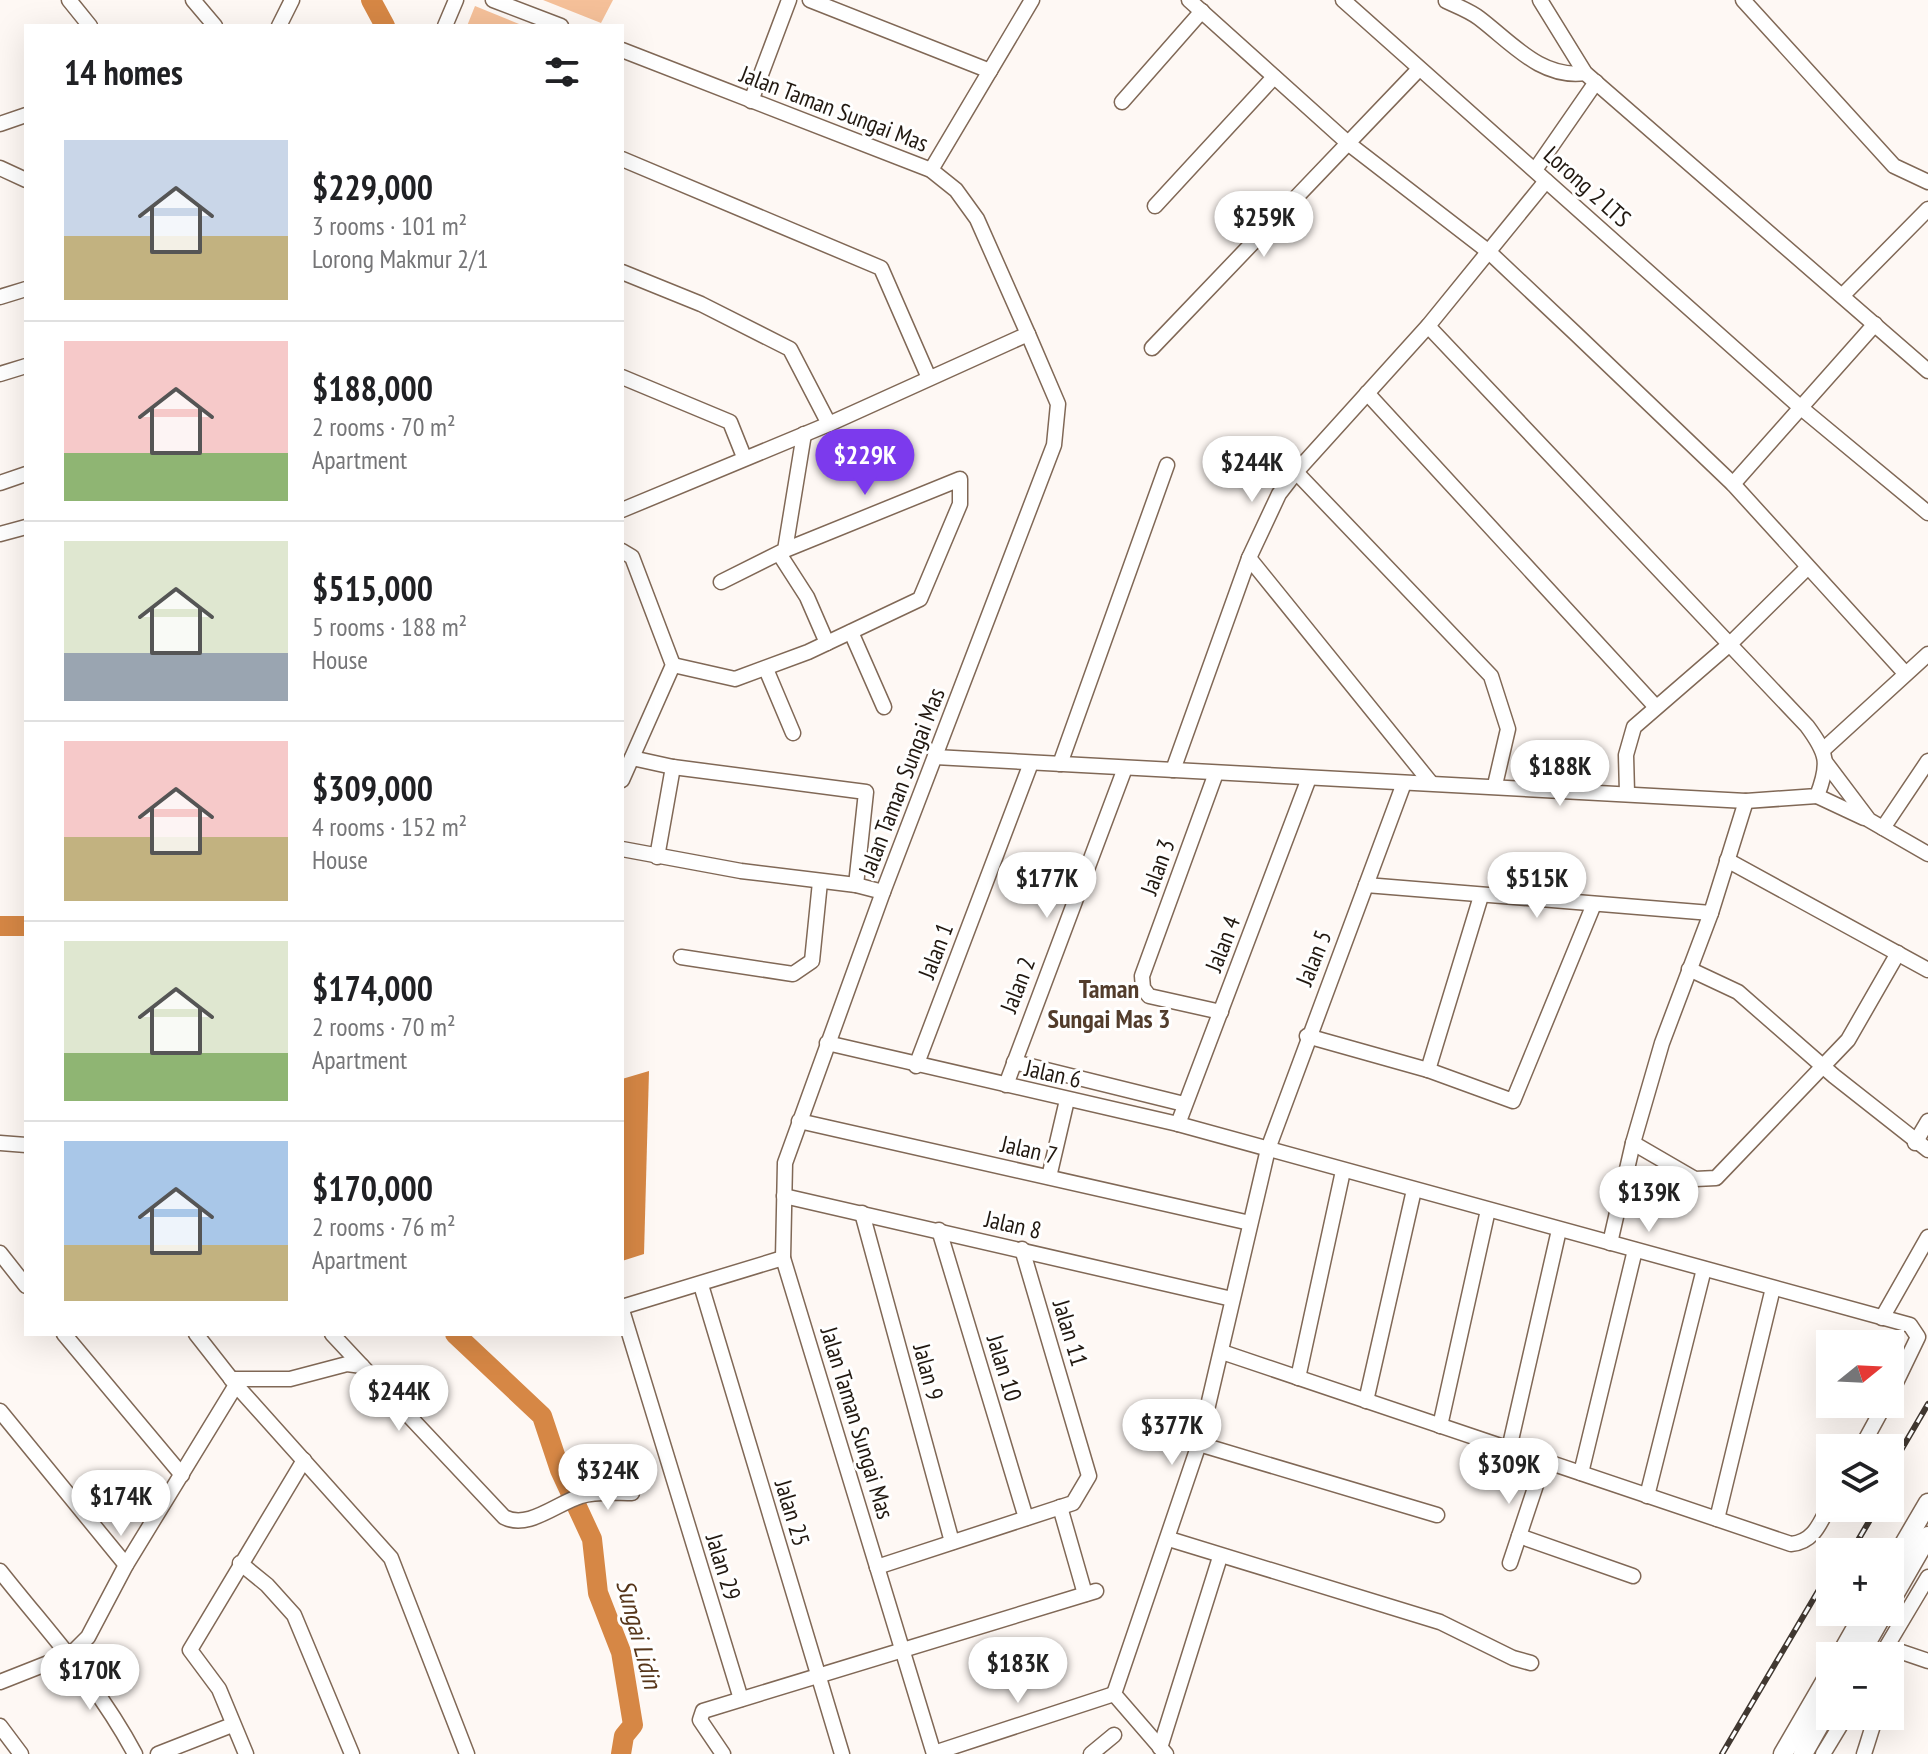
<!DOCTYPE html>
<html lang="en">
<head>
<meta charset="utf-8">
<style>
  body { margin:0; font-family:"PT Sans Narrow",sans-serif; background:#f2f2f2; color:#202124; height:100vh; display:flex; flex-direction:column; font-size:30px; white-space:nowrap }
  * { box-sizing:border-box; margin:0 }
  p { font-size:26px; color:#757577 }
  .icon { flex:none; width:44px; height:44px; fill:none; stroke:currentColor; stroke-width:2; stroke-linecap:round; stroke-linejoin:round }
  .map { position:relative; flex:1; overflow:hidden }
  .details { position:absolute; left:24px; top:24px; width:600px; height:1312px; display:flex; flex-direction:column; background:#fff; border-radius:0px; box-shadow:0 8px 32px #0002 }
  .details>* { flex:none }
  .needle { width:52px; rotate:72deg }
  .controls { position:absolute; left:1816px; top:1330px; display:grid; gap:16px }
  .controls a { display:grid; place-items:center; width:88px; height:88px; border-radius:0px; background:#fff; box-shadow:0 8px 32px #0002; font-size:40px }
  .price { position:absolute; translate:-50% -68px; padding:0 18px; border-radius:28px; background:#fff; color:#222; font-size:26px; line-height:52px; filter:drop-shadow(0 2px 4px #0008) }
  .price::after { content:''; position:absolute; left:50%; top:48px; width:24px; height:18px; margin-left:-12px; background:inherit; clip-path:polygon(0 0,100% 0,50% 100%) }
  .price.active { background:#7c3aed; color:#fff }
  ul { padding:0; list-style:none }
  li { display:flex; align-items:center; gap:24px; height:200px; padding:0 40px }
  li+li { border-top:2px solid #e0e0e0 }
  li span { display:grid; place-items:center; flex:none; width:224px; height:160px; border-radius:0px; color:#555 }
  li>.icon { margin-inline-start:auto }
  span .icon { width:96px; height:96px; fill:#fffc; stroke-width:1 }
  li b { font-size:34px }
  h2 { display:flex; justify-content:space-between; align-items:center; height:96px; padding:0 40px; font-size:34px }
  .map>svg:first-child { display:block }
  .green { fill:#f5c099 }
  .water { fill:#d68745 }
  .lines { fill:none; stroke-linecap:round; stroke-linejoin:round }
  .river { stroke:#d68745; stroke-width:20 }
  .minor-casing { stroke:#806856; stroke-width:17 }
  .major-casing { stroke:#806856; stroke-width:21 }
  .minor { stroke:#fff; stroke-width:14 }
  .major { stroke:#fff; stroke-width:18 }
  .rail-casing { stroke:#413831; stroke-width:6 }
  .rail { stroke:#fff; stroke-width:3; stroke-dasharray:9; stroke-linecap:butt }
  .labels { text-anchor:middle; stroke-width:6; stroke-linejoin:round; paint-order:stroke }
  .street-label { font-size:24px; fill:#211810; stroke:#fff }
  .neighbourhood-label { font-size:26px; font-weight:bold; fill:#523c2b; stroke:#fff }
  .water-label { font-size:26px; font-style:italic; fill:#563519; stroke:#fff }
</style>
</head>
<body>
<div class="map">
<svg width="1928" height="1754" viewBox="0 0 1928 1754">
  <rect width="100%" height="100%" fill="#fef8f4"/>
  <g class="green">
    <path d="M543,0H613L601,23Z"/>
    <path d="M475,6L524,26H467Z"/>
  </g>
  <path class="water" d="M649,1071L644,1254L622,1261V1079Z"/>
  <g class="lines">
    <g class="river">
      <path d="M371,0L385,26"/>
      <path d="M0,926H26"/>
      <path d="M455,1334L542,1416L560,1470L592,1539L598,1593L621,1652L633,1725L624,1736L621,1754"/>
    </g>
    <defs>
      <g id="minor">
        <path d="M69,0L90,26"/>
        <path d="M193,0L215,26"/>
        <path d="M493,0L561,26"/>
        <path d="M810,0L990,71"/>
        <path d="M1189,0L1349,144L1489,252L1575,333L1733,484L1904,672"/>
        <path d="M1343,0L1800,407L1928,513"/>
        <path d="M1540,0L1585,73L1928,371"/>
        <path d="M1743,0L1894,166L1928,182"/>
        <path d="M1446,1C1457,6 1470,11 1479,18C1512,43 1541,79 1585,73"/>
        <path d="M279,26L292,0"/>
        <path d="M445,26L456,0"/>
        <path d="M622,50L931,170L956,190L977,219L1028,334L1058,404L1054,445L883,892L785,1163L783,1258L934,1754"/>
        <path d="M751,101L789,0"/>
        <path d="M1122,102L1202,11"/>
        <path d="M0,124L26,115"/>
        <path d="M622,159L881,268L929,378"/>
        <path d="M0,168L26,180"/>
        <path d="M931,170L1032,0"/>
        <path d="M1535,170L1596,82"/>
        <path d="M1155,206L1274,77"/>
        <path d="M622,272L701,304L790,349L829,424"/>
        <path d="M1843,295L1928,209"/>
        <path d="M0,297L26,289"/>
        <path d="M1152,348L1419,69"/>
        <path d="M0,374L26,366"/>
        <path d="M622,377L730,422L744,457"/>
        <path d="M1367,393L1655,706"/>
        <path d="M1296,472L1491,676L1508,729L1495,785"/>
        <path d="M0,483L26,474"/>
        <path d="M1733,484L1875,324"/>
        <path d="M622,510L829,424L1028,334"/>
        <path d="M0,534L26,527"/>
        <path d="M622,551L632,557L673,665L622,780"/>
        <path d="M780,555L807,597L827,643"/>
        <path d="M1249,558L1279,494L1296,472L1428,326L1546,181"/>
        <path d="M721,582L785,550L804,434"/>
        <path d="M851,632L884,707"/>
        <path d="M673,665L735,679L808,652L920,599L960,504V479L785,550"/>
        <path d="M766,669L793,733"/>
        <path d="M1824,749L1928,654"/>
        <path d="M935,757L1746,801L1817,796C1830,763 1827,753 1807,726L1428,326"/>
        <path d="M632,758L673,767L866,792L856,885"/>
        <path d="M1826,763L1869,820L1928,854"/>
        <path d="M1060,764L1167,465"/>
        <path d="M1173,770L1249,558L1431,783"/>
        <path d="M1216,773L1142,976L1143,988L1149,996L1221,1012"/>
        <path d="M1627,793L1626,755L1634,727L1731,643L1807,568"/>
        <path d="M1817,796L1864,818"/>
        <path d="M1883,828L1928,761"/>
        <path d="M622,849L741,871L856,885L883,892"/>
        <path d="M657,857L673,767"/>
        <path d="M1727,860L1928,970"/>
        <path d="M1366,885L1711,913"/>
        <path d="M681,957L793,974L812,961L820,882"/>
        <path d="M1689,969L1738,992L1834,1076L1928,1150"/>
        <path d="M1307,1036L1428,1070L1513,1101L1594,904"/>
        <path d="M827,1043L1178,1124L1910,1325L1918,1337L1890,1395"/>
        <path d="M1014,1062L1184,1104"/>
        <path d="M916,1066L1031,763"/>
        <path d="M1428,1070L1481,896"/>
        <path d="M1006,1085L1125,768"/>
        <path d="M799,1121L1250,1223"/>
        <path d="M1178,1124L1309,778"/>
        <path d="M0,1143L26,1145"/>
        <path d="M1633,1143L1695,1179L1716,1178L1848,1040L1898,953"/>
        <path d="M1915,1143L1928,1121"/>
        <path d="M1049,1177L1067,1100"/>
        <path d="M784,1196L1232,1299"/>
        <path d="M862,1213L952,1542"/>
        <path d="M939,1230L1026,1518"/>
        <path d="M1610,1243L1633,1143L1662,1043L1711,913L1746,801"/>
        <path d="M0,1253L26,1286"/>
        <path d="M701,1285L842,1754"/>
        <path d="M622,1307L783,1258"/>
        <path d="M622,1310L741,1699"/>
        <path d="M1882,1318L1928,1237"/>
        <path d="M64,1334L182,1475"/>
        <path d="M196,1334L236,1385L391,1558L467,1754"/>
        <path d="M332,1334L362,1366"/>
        <path d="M1222,1352L1791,1544C1814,1542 1820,1523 1830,1504"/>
        <path d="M1298,1378L1343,1171"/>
        <path d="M231,1379H290L347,1364L362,1366L504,1517C528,1530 557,1503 581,1496C596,1491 616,1493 632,1493"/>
        <path d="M1366,1401L1414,1190"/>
        <path d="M0,1411L126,1565"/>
        <path d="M1440,1426L1488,1210"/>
        <path d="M1199,1444L1437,1515"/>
        <path d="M1861,1448L1885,1404"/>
        <path d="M1509,1449L1559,1230"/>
        <path d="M1581,1473L1635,1250"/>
        <path d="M1647,1496L1704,1269"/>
        <path d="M1060,1507L1085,1594"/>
        <path d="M1717,1519L1773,1288"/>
        <path d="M1519,1536L1633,1576"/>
        <path d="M1169,1539L1440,1622L1513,1658L1531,1663"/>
        <path d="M240,1563L267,1585L294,1615L352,1754"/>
        <path d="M1510,1563L1544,1461"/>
        <path d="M877,1567L1073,1503L1089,1476L1022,1249"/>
        <path d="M0,1571C49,1633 97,1683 135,1754"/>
        <path d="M1887,1647L1928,1661"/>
        <path d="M1887,1647L1890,1668"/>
        <path d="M1881,1656L1928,1577"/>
        <path d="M0,1682L71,1654L88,1637L126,1565L236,1385"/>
        <path d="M0,1726L21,1754"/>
        <path d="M1160,1748L1220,1557"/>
        <path d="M934,1753L1114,1694"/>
        <path d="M158,1754L232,1725"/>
        <path d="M246,1754L219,1689L190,1650L304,1460"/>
        <path d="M723,1754L700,1720L703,1711L1096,1591"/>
        <path d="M1091,1754L1114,1735"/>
        <path d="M1166,1754L1114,1694L1199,1444L1268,1149L1404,783"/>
        <path d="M1823,1754L1846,1716"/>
        <path d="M1864,1754L1876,1716"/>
      </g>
      <g id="major">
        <path d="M1890,1568L1928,1503"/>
        <path d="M1890,1602L1928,1536"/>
        <path d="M1840,1656L1865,1612"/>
        <path d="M1859,1656L1884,1612"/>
        <path d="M1783,1754L1830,1673"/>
        <path d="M1803,1754L1830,1706"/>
      </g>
    </defs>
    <use href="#minor" class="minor-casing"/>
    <use href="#major" class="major-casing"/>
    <use href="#minor" class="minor"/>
    <use href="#major" class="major"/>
    <defs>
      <g id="rail">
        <path d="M1890,1469L1928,1404"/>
        <path d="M1851,1552L1877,1508"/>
        <path d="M1722,1754L1830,1571"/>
      </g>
    </defs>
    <use href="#rail" class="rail-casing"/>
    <use href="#rail" class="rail"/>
  </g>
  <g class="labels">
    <g class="street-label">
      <text transform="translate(834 109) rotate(21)" y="8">Jalan Taman Sungai Mas</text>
      <text transform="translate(1587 187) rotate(42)" y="8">Lorong 2 LTS</text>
      <text transform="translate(902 782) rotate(-69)" y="8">Jalan Taman Sungai Mas</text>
      <text transform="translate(1158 867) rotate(-70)" y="8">Jalan 3</text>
      <text transform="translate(1223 944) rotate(-69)" y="8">Jalan 4</text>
      <text transform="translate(936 951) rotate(-69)" y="8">Jalan 1</text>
      <text transform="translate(1314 958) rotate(-68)" y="8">Jalan 5</text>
      <text transform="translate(1018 985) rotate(-69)" y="8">Jalan 2</text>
      <text transform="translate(1053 1074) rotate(13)" y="8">Jalan 6</text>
      <text transform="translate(1029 1150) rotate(13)" y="8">Jalan 7</text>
      <text transform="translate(1013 1225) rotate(13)" y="8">Jalan 8</text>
      <text transform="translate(1070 1333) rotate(73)" y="8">Jalan 11</text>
      <text transform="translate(1004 1368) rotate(73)" y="8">Jalan 10</text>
      <text transform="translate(928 1372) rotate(75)" y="8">Jalan 9</text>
      <text transform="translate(857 1423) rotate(73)" y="8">Jalan Taman Sungai Mas</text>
      <text transform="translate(792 1513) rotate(73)" y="8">Jalan 25</text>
      <text transform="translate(723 1567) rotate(73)" y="8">Jalan 29</text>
    </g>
    <g class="neighbourhood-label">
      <text x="1109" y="998">Taman<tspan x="1109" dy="30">Sungai Mas 3</tspan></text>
    </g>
    <g class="water-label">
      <text transform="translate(639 1634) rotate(75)" y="9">Sungai Lidin</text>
    </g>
  </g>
</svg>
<div class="controls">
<a><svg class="needle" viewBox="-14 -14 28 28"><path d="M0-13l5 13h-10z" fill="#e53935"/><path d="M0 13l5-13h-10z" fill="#757577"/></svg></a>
<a><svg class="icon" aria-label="layers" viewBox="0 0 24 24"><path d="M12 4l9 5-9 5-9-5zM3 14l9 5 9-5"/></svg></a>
<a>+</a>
<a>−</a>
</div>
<b class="price" style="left:1264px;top:259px">$259K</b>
<b class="price active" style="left:865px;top:497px">$229K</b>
<b class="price" style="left:1252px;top:504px">$244K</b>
<b class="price" style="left:1560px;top:808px">$188K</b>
<b class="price" style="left:1047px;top:920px">$177K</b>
<b class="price" style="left:1537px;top:920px">$515K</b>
<b class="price" style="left:1649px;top:1234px">$139K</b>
<b class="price" style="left:399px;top:1433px">$244K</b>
<b class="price" style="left:1172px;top:1467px">$377K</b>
<b class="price" style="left:1509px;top:1506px">$309K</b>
<b class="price" style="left:608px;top:1512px">$324K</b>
<b class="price" style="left:121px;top:1538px">$174K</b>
<b class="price" style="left:1018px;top:1705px">$183K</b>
<b class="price" style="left:90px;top:1712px">$170K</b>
<section class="details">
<h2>14 homes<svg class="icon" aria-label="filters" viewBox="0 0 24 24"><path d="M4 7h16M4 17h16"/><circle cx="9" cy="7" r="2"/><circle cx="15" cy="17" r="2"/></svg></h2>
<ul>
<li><span style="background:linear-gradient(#c9d6e8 60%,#c2b280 0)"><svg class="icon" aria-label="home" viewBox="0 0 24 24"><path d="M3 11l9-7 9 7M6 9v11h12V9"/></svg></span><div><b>$229,000</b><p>3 rooms · 101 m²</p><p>Lorong Makmur 2/1</p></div></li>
<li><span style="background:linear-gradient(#f6c9c9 70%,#8fb573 0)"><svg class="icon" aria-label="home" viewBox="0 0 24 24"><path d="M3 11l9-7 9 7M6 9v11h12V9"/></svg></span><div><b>$188,000</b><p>2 rooms · 70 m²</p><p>Apartment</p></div></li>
<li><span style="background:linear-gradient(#dfe7d0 70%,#9aa5b1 0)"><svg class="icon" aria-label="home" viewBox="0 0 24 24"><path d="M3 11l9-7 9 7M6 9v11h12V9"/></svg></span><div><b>$515,000</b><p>5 rooms · 188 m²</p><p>House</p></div></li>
<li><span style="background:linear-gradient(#f6c9c9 60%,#c2b280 0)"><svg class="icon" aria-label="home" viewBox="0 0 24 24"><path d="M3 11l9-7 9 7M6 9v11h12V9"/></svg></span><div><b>$309,000</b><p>4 rooms · 152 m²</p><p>House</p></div></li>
<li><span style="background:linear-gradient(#dfe7d0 70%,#8fb573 0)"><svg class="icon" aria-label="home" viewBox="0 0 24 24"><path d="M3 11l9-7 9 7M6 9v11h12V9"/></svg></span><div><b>$174,000</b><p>2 rooms · 70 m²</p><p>Apartment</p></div></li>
<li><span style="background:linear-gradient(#a9c7e8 65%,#c2b280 0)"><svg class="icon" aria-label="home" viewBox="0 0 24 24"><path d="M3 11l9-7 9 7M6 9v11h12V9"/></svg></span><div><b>$170,000</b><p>2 rooms · 76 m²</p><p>Apartment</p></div></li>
</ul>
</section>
</div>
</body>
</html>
